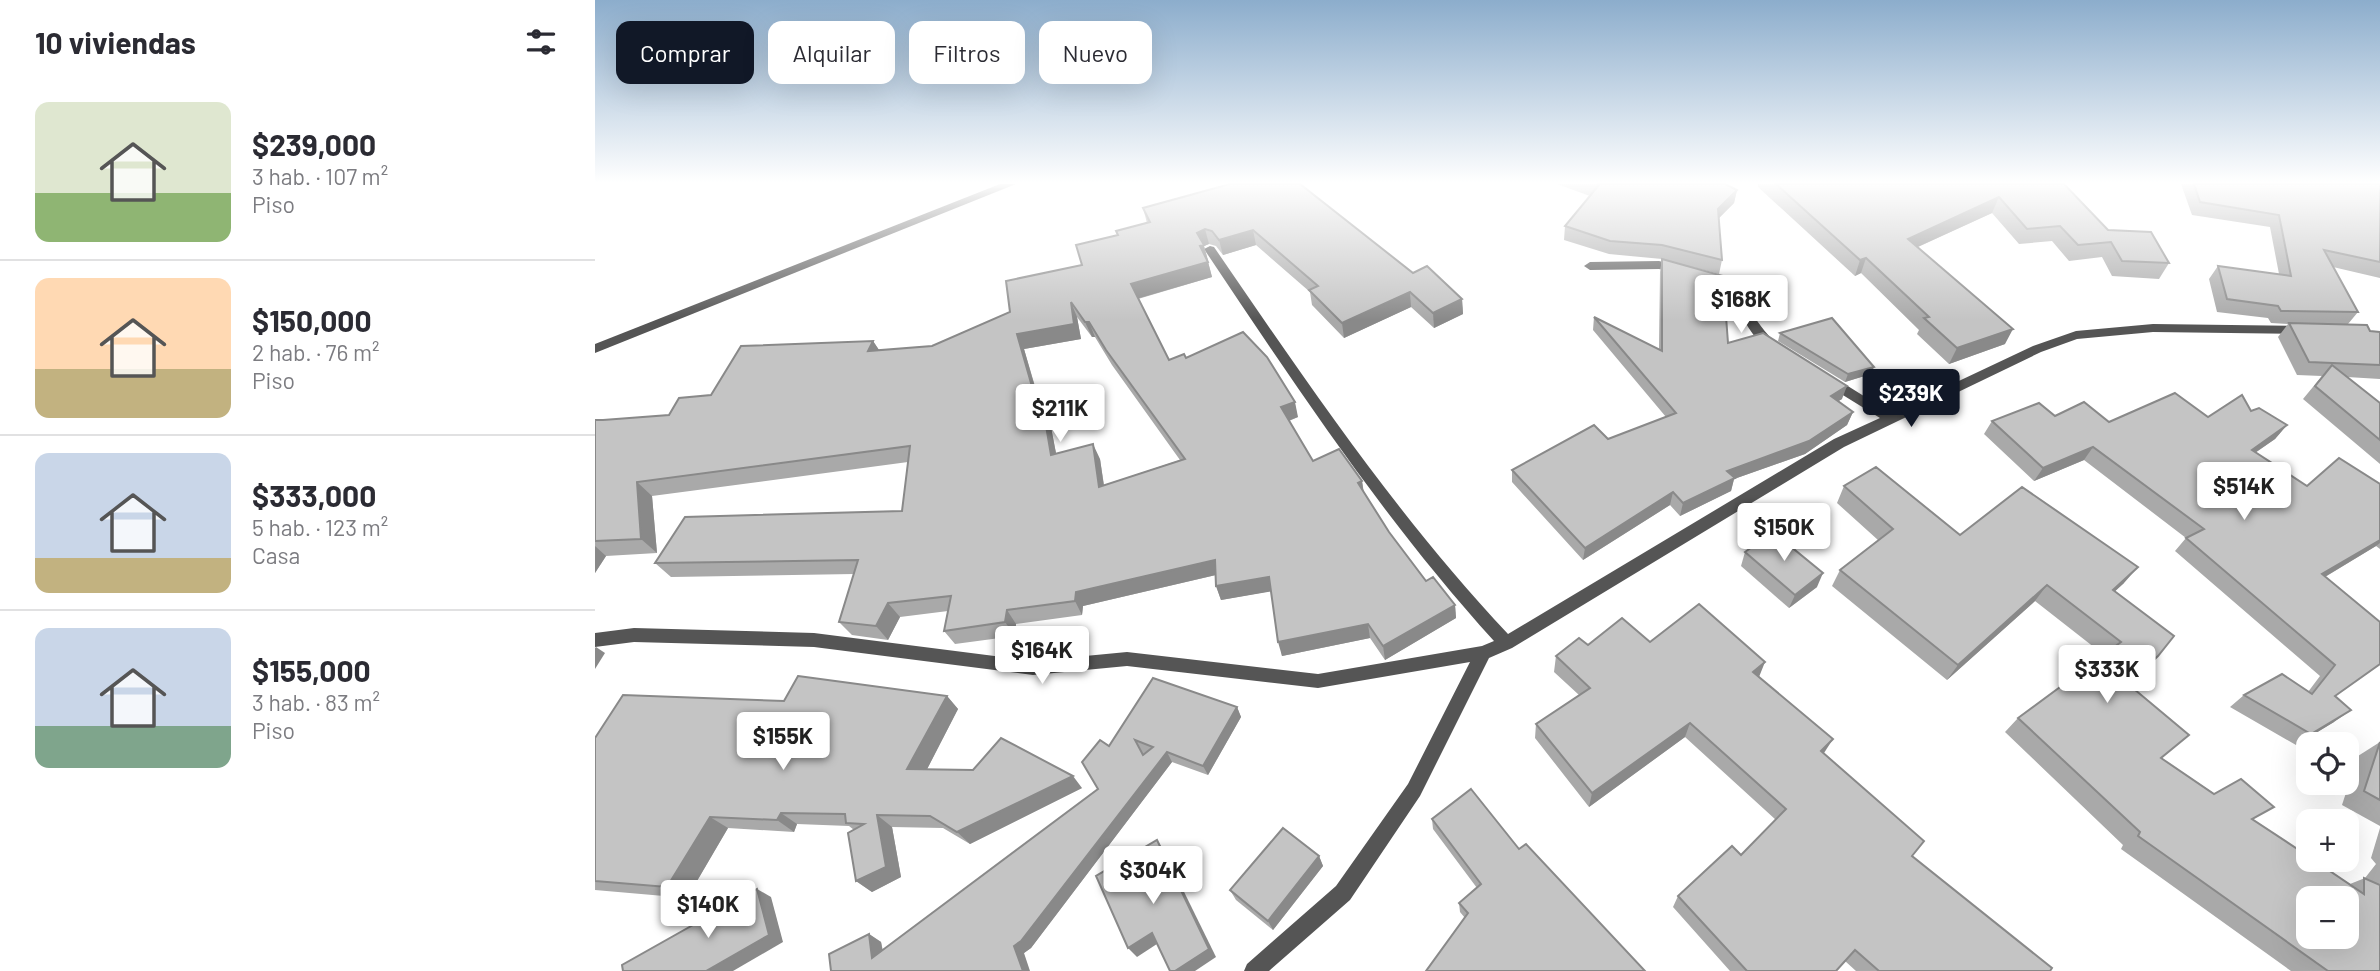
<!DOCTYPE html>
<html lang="es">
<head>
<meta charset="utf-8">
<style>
  body { margin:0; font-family:Barlow,sans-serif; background:#f2f2f3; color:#2b2b33; height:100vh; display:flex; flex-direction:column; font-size:26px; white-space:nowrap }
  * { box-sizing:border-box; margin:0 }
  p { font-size:23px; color:#7c7c81 }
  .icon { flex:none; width:38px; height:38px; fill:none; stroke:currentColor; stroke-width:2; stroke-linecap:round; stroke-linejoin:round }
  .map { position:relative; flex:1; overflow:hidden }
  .drawer { display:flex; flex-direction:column; background:#fff; width:595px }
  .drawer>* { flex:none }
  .top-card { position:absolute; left:21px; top:21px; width:665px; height:63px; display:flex; gap:14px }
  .tools { position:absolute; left:1701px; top:732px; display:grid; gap:14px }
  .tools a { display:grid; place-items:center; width:63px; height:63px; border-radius:14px; background:#fff; box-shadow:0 7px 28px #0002; font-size:35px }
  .price { position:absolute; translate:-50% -60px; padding:0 16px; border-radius:7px; background:#fff; color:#222; font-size:23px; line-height:46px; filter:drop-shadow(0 2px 4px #0008) }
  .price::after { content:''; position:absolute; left:50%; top:42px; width:21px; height:16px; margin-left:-10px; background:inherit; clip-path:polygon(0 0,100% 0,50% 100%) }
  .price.on { background:#111827; color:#fff }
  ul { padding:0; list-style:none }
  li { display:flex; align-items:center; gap:21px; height:175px; padding:0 35px }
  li+li { border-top:2px solid #e1e1e2 }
  li span { display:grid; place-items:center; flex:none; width:196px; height:140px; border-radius:14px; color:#555 }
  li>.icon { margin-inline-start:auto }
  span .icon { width:84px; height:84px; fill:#fffc; stroke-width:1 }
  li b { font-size:30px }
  h2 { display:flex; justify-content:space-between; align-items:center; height:84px; padding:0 35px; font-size:30px }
  .pill { padding:0 24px; border-radius:14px; background:#fff; box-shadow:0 7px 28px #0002; font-size:24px; line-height:63px }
  .pill.on { background:#111827; color:#fff }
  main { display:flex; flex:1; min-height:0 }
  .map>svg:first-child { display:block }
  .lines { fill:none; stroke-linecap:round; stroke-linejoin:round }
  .minor { fill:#555; fill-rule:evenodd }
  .wall { fill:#a9a9a9; fill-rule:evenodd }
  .shaded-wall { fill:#898989 }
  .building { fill:#c4c4c4; stroke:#898989; stroke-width:2; fill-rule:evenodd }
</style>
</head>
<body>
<main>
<section class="drawer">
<h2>10 viviendas<svg class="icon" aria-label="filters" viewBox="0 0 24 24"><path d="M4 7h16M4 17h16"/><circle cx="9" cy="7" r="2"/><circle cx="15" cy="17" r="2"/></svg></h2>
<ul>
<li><span style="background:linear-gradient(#dfe7d0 65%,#8fb573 0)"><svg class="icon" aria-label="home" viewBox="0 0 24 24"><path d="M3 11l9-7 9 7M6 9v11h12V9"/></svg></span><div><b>$239,000</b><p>3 hab. · 107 m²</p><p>Piso</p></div></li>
<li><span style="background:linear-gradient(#ffd9b3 65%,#c2b280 0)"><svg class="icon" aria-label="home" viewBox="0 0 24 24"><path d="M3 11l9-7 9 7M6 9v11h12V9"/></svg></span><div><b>$150,000</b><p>2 hab. · 76 m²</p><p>Piso</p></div></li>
<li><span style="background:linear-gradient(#c9d6e8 75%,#c2b280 0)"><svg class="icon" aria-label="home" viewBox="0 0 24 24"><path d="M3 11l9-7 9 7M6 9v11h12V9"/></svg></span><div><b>$333,000</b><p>5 hab. · 123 m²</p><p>Casa</p></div></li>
<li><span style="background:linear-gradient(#c9d6e8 70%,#7fa58c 0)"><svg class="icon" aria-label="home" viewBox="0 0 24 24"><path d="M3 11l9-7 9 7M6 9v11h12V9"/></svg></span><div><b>$155,000</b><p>3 hab. · 83 m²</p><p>Piso</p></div></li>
</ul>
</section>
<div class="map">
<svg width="1785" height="971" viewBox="0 0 1785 971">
  <rect width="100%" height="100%" fill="#fff"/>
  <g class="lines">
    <g class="minor">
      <path d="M405,184H421L0,353V344Z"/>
      <path d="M615,246L619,247C711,381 801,515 913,634L1239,439L1285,418L1230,384L1229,381L1230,378H1240L1296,413L1438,346L1481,331L1558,324L1706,326L1712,330L1706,334L1558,332L1482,339L1446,352L1249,447L917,648L894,658L825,796L755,900L674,971H649L652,964L741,886L813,784L875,662L723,688L532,666L438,675L219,647L39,642L0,647V633L39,628L219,633L438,661L532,652L723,674L887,646L899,641C789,520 700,385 609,249Z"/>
      <path d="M1064,261L1088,267L1090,270L1084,274L1064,269L995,270L989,266L995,262Z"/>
      <path d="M1114,273C1149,285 1156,323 1183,344L1185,347L1183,350C1161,354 1146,309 1133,295C1126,288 1118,284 1110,280V274Z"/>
    </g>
  </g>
  <g class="wall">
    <path d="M635,184L818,273L867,299L868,314L839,328L816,307L749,338L717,305L715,292L661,245L628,255L621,246L614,244L609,246L617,277L543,299L574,360L591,358L703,417L694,421L718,461L767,481L769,493L794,532L831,581L860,605L861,618L790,660L775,638L687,656L676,591L626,600L621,586V575L488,606L487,615L421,624L420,636L360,644L349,631L353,611L305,617L293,640L257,635L244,622L259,574L76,577L60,563L307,511L313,462L57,496L62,553L11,556L0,573V420H8L74,415L116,395L278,341L284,350L337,346L415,312L487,265L523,235L552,223L548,208ZM482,317L497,337H500L517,365L585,460L509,485L505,459L461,453L454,417L447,402L445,403L429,349L486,339Z"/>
    <path d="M962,184H1130L1142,190L1139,203L1124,218L1127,260L1124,274L1074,261L1133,343L1247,399L1243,401L1258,412L1252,425L1210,454L1139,479L1136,491L1085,516L1075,505L988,560L917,482V470L1013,439L1071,417L998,330L999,317L1064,350L1065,272L1067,259L1014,254L969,240L970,226L995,196Z"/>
    <path d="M1163,184H1469L1513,230L1574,263L1564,279L1517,276L1507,257L1474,261L1457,241L1424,244L1397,213L1323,247L1410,344L1354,364L1322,334L1324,330L1266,273L1260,276L1163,187Z"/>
    <path d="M1586,184H1785V278L1738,267L1763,312L1753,324L1775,331L1785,332V379L1752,377L1785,403V464L1708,399L1727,376L1702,375L1683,337L1693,324L1676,323L1673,318L1622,312L1614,279L1623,266L1684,274L1675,227L1597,215Z"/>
    <path d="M1185,333L1276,374L1250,382L1183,341Z"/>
    <path d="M1656,411L1692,425L1680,439L1660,453L1712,486L1785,484V549L1781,546L1730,577L1785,622L1740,696L1739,722L1701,745L1635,707L1649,695L1713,692L1725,676L1580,551L1591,538L1489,460L1439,481L1389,434L1397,421L1460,416L1514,422L1613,417Z"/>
    <path d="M1249,486L1365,535L1529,583L1520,591L1534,684L1566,758L1755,884L1770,878L1781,864L1776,858L1785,828V971H1696L1526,849L1528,845L1410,732L1423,718L1509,655L1440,601L1352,680L1237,586L1245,570L1283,540L1242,503Z"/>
    <path d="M1150,552L1222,587L1194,608L1146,566Z"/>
    <path d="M1055,642L1164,677L1317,856L1455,971H1261L1250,961L1241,971H1135L1078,907L1083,896L1146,855L1181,820L1090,737L994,807L940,738L941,724L984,695L959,672L961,656L993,645Z"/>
    <path d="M352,696L363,709L332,769L487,788L375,844L348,828L297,827L306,877L277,892L261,881L259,830L254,826L202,824L199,832L133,828L92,898L0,890V738L189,701Z"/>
    <path d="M642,707L646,717L613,775L577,762L436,948L429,953L236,971L274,934L286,942L288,951L503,789L514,746Z"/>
    <path d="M1785,742V826L1747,805L1763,756Z"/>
    <path d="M837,819L924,849L870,918L865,912L864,903L882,888L838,829Z"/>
    <path d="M724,856L728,866L678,930L641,900L635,890Z"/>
  </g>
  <g class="shaded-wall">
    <path d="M1142,190L1139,203L1120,222L1123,209Z"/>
    <path d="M1404,197L1397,213L1307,254L1313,239Z"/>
    <path d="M610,229L614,244L609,246L613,260L609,261L602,233Z"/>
    <path d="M658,230L661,245L628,255L624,240Z"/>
    <path d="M1271,258L1266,273L1260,276L1265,260Z"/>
    <path d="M613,262L617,277L541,299L536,284Z"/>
    <path d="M815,292L816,307L749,338L747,323Z"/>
    <path d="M867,299L868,314L839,328L838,313Z"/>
    <path d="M476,302L482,317L486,339L429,349L449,419L442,404L422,334Z"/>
    <path d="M490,322H494L500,337H497Z"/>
    <path d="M1418,329L1410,344L1354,364L1362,348Z"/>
    <path d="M278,341L288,356L273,351Z"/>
    <path d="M1279,367L1276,374L1250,382L1253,374Z"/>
    <path d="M1252,386L1247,399L1231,409L1236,396Z"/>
    <path d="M447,402L454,417L464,469L456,455Z"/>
    <path d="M700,402L703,417L690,422L686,407Z"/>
    <path d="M1258,412L1252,425L1210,454L1139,479L1136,491L1085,516L1088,503L1132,471Z"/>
    <path d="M1692,425L1680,439L1645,463L1657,450Z"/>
    <path d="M498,444L505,459L511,501L504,487Z"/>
    <path d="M1498,447L1489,460L1439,481L1448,468Z"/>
    <path d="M767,481L769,496L763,483Z"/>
    <path d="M42,482L57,496L62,553L46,539Z"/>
    <path d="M1078,492L1075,505L988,560L990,548Z"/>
    <path d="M1785,540V543L1781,546L1713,587L1727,574Z"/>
    <path d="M0,546L11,556L0,573Z"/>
    <path d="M620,560L625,574L488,606L487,615L480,601L481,592Z"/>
    <path d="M1543,567L1529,583L1504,606L1518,590Z"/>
    <path d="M1228,573L1222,587L1194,608L1200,595Z"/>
    <path d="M674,577L678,591L626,600L621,586Z"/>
    <path d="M1452,585L1440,601L1352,680L1363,665Z"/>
    <path d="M293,603L305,617L293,640L281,626Z"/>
    <path d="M860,605L861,618L790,660L788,646Z"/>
    <path d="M412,610L421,624L420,636L410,622Z"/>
    <path d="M773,624L775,638L687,656L683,642Z"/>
    <path d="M1,647L10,653L0,669V648Z"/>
    <path d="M1170,662L1164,677L1158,672Z"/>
    <path d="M352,696L363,709L326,781L312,769Z"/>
    <path d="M642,707L646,717L613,775L608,766Z"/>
    <path d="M1756,710L1739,722L1701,745L1716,734Z"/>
    <path d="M1095,723L1090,737L994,807L997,793Z"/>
    <path d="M1238,739L1229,753L1217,765L1226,751Z"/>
    <path d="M572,752L577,762L436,948L429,953L435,971H428L419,946Z"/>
    <path d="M478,776L487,788L375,844L362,832Z"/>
    <path d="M186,813L202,824L199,832L182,820Z"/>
    <path d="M282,815L297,827L306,877L277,892L261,881Z"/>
    <path d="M115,817L133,828L92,898L72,887Z"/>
    <path d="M562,840L569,851L621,957L600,971H580Z"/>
    <path d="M724,856L728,866L678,930L673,921Z"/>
    <path d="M162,889L176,897L188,942L138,971H111Z"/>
    <path d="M557,933L565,942L542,957L533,948Z"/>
    <path d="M274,934L286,942L290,965L277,958Z"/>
  </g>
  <g class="building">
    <path d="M635,184H705L818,273L832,266L867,299L838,313L815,292L747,323L714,290L723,286L658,230L624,240L617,231L610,229L602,233L609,245L605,246L613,262L536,284L574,360L589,354L591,358L648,332L672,357L700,402L686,407L718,461L744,449L767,481L763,483L794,532L831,581L838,577L860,605L788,646L773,624L683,642L674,577L621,586L620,560L481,592L480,601L412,610L410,622L349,631L356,596L293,603L281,626L244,622L263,560L60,563L90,517L307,511L315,446L42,482L46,539L0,541V420H8L74,415L84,398L116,395L146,346L278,341L273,351L337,346L415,312L411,281L487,265L481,245L523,235L521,231L555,222L548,208ZM476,302L490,322H494L511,350L590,459L504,487L498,444L456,455L447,402L442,404L422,334L479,324Z"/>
    <path d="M1002,184H1130L1142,190L1123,209L1127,260L1067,245L1015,241L970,226L1004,185Z"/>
    <path d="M1181,184H1469L1513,230L1556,232L1574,263L1527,261L1516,242L1483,245L1465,226L1432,229L1404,197L1313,239L1418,329L1362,348L1329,318L1334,317L1271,258L1265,260Z"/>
    <path d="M1599,184H1785V262L1729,250L1763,312L1686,311L1683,306L1632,299L1623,266L1696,276L1684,215L1605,202Z"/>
    <path d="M1067,259L1128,276L1133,343L1168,333L1252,386L1236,396L1258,412L1214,441L1132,471L1140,478L1088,503L1078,492L990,548L917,470L999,425L1013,439L1081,413L999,317L1067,351Z"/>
    <path d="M1237,318L1279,367L1253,374L1185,333Z"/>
    <path d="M1694,323L1772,325L1775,331L1785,332V365L1714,362Z"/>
    <path d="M1737,365L1785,403V440L1720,386Z"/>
    <path d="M1580,393L1613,417L1647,395L1656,411L1664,408L1692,425L1657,450L1712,486L1744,458L1785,484V540L1727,574L1785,622V664L1740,696L1756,710L1716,734L1649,695L1687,674L1717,694L1740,665L1591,538L1609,529L1498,447L1448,468L1397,421L1444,403L1460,416L1489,402L1514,422Z"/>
    <path d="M1281,467L1365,535L1427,487L1543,567L1518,590L1579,636L1563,656L1533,684L1594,735L1566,758L1619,794L1646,779L1679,807L1657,819L1713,856V859H1717L1769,894V878L1785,885V971H1733L1543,836L1545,832L1423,718L1526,642L1452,585L1363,665L1245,570L1298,529L1249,486ZM1713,898H1752V936H1713Z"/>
    <path d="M1178,532L1228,573L1200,595L1150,552Z"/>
    <path d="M1104,604L1170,662L1158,672L1238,739L1226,751L1329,841L1317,856L1457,968L1455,971H1284L1260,950L1241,971H1152L1083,896L1137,846L1146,855L1191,809L1095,723L997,793L941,724L995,688L961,656L984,638L993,645L1027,618L1055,642Z"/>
    <path d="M203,676L352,696L312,769L378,770L406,738L478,776L362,832L335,816L282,815L291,867L261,881L253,833L269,824L251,823L250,814L186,813L182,820L115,817L72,887L0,881V738L28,695L189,701Z"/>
    <path d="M558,678L642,707L608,766L572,752L426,941L419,946L428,971H236L234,954L274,934L277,958L503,789L487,762L505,740L514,746ZM540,740L558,747L548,755Z"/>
    <path d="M1785,742V800L1769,791Z"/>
    <path d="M876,789L924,849L931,844L1050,971H831L873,913L864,903L886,884L837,819Z"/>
    <path d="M688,828L724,856L673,921L635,890Z"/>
    <path d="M562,840L614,949L580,971H575L557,933L533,948L501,876Z"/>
    <path d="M162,889L174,935L111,971H28L27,965Z"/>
  </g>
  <linearGradient id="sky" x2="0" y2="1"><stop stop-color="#8cadcc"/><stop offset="0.57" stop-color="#fff"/><stop offset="1" stop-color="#fff" stop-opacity="0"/></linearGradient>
  <rect width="1785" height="320" fill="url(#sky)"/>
</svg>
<div class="tools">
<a><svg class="icon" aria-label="locate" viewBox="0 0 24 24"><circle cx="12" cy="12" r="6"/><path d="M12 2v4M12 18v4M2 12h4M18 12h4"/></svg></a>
<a>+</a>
<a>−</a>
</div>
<b class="price" style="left:1146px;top:335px">$168K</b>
<b class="price on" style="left:1316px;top:429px">$239K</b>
<b class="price" style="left:465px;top:444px">$211K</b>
<b class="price" style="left:1649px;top:522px">$514K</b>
<b class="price" style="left:1189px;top:563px">$150K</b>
<b class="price" style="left:447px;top:686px">$164K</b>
<b class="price" style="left:1512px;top:705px">$333K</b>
<b class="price" style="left:188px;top:772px">$155K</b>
<b class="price" style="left:558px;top:906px">$304K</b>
<b class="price" style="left:113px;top:940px">$140K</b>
<div class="top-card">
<a class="pill on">Comprar</a>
<a class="pill">Alquilar</a>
<a class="pill">Filtros</a>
<a class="pill">Nuevo</a>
</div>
</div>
</main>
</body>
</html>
